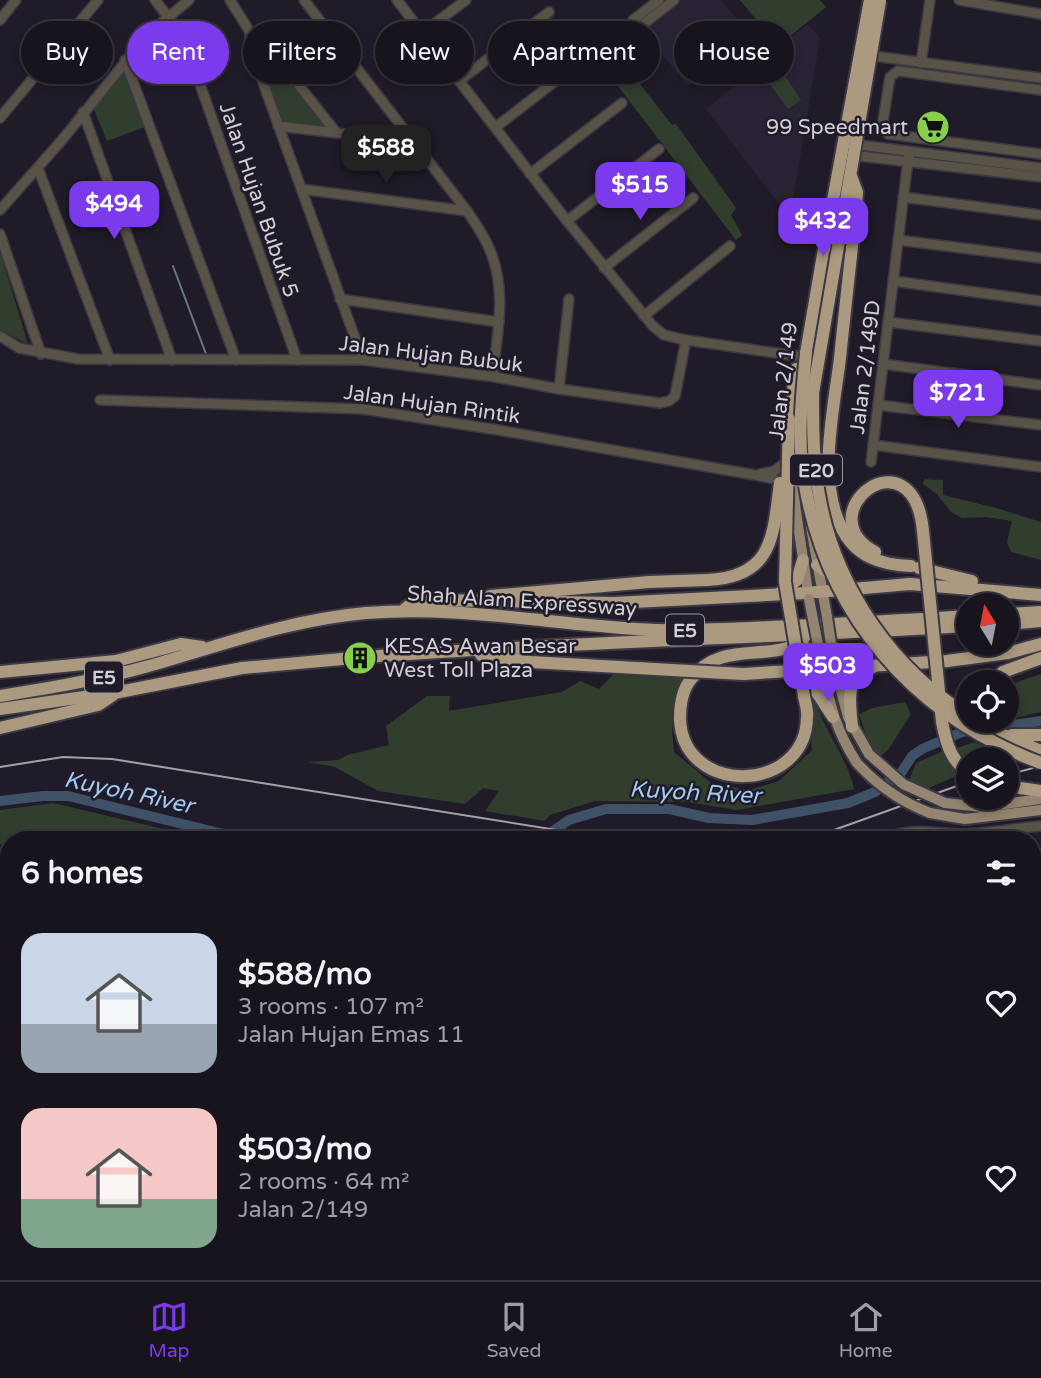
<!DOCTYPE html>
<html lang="en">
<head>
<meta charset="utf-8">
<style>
  body { margin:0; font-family:"Varela Round",sans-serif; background:#211d27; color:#f1f3f6; height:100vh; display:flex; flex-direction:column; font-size:26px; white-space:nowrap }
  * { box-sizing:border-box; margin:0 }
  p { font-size:23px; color:#9f9ea4 }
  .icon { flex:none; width:38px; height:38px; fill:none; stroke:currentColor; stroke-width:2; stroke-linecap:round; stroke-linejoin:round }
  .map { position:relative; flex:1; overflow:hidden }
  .details { position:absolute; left:0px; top:831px; width:1041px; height:450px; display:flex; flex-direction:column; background:#18141e; border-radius:28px 28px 0 0; box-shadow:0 4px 10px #0003,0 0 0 2px #36333c }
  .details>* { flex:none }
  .hud { position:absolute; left:21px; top:21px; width:999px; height:63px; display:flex; gap:14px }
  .needle { width:46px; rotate:350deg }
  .fabs { position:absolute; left:956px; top:593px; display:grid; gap:14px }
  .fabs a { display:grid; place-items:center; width:63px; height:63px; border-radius:50%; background:#18141e; box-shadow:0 4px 10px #0003,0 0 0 2px #36333c; font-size:35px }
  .price { position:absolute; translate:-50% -60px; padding:0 16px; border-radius:14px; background:#7c3aed; color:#fff; font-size:23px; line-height:46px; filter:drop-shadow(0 2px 4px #0008) }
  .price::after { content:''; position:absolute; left:50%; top:42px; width:21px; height:16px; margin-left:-10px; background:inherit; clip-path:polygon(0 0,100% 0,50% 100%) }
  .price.on { background:#222; color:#fff }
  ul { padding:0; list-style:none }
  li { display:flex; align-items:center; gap:21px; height:175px; padding:0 21px }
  li span { display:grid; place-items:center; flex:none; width:196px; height:140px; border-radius:21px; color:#555 }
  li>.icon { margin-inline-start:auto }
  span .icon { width:84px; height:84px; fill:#fffc; stroke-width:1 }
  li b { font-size:30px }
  h2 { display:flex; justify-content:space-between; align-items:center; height:84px; padding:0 21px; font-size:30px }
  .chip { padding:0 24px; border-radius:32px; background:#18141e; box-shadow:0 4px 10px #0003,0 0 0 2px #36333c; font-size:24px; line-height:63px }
  .chip.on { background:#7c3aed; color:#fff }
  .menu { display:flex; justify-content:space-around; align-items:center; height:98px; border-top:2px solid #36333c; background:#18141e; font-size:19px; color:#9f9ea4 }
  .menu a { display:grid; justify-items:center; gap:4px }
  .menu .on { color:#7c3aed }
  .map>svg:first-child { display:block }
  .built { fill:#292234 }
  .green { fill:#313e2e }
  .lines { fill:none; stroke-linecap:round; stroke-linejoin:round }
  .stream { stroke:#6a7788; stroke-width:2 }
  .river { stroke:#3e5166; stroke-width:10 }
  .minor-casing { stroke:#3c3844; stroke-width:12 }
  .major-casing { stroke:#3c3844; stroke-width:14 }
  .highway-casing { stroke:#3c3844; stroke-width:16 }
  .minor { stroke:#595247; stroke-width:9 }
  .major { stroke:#948570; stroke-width:10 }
  .highway { stroke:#ab9a80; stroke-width:12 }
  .tram { stroke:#a4a1ab; stroke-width:2 }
  .major-bridge-casing { stroke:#3c3844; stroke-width:14; stroke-linecap:butt }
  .highway-bridge-casing { stroke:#3c3844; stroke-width:16; stroke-linecap:butt }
  .major-bridge { stroke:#948570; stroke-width:10 }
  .highway-bridge { stroke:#ab9a80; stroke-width:12 }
  .labels { text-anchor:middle; stroke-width:5; stroke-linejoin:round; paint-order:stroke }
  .shield { fill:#201b28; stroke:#9d99a3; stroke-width:2 }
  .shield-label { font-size:19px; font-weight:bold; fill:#d2cfd8 }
  .poi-label { font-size:21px; fill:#d2cfd8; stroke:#201b28; text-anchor:end }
  .street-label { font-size:21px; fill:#d2cfd8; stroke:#201b28 }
  .water-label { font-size:23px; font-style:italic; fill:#a0c8f1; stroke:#201b28 }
</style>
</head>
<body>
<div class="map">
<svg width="1041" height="1280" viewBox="0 0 1041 1280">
  <rect width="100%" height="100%" fill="#201b28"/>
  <g class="built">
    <path d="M670,0H721L750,35L687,85L638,25Z"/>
    <path d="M808,24L820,38L790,218L706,109L778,52L776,49Z"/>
  </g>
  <g class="green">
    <path d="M740,0H820L826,7L778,46Z"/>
    <path d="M245,23L328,132L282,124Z"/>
    <path d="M601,26L636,71V79L672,125L676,124L736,208L731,215L742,235L736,240L581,38Z"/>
    <path d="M121,73H126L145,127L107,141L93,107Z"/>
    <path d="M783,73L801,100L788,109L769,83Z"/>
    <path d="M0,251L28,344L0,330Z"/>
    <path d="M924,479L943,480V495L996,508L1041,522V560L1011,552L1007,542L1012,521L986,517L962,518L951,512L937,494L923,484Z"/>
    <path d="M618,670L687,676C669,704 671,719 674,752L711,783L749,790L779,781L812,750L808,698L814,697C823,730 847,756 854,789L737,810L687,802L595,801L550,815L545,821L485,811L499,791L483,788L465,804L378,791L335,767L308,762L339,760L347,755L389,745L386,726L427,696H450L449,711L562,692L580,681L599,689Z"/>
    <path d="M1041,674V712L1006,720V686Z"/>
    <path d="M905,702L911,714L888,750L879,757L866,735L859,714L872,708Z"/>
    <path d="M975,742L1009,759L968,760V766L954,749Z"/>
    <path d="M943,751L947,761L959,775L924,790L909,781L916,763Z"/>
    <path d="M53,803L210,840H9V845L0,844V810Z"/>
    <path d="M2,847L9,848V905L0,950V848Z"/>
    <path d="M1032,1069H1037L1041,1073V1280H971L966,1272H1032Z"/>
    <path d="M158,1272H874L863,1280H150Z"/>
  </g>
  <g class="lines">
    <path class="stream" d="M173,266L206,354"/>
    <g class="river">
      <path d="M0,801L43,796H68L248,840"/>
      <path d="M540,840L569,820L606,809H669L709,818L752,820L848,803L875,792L901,773L912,756L922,749L962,732L1041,721"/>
    </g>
    <defs>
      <g id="minor">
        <path d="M155,0L183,36L297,360"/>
        <path d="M230,0L250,32L259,35L335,131"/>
        <path d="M304,0L467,211C475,223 484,235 489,248C507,288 498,330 493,372L495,377"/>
        <path d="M397,0L567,221L653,326L664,335L686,340L804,357"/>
        <path d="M959,0L1041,14"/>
        <path d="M0,20L16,0"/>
        <path d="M633,20L659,0"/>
        <path d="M641,26L674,0"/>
        <path d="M250,32V41L266,91L363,360"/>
        <path d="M422,33L466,0"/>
        <path d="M866,55L1041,78"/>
        <path d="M125,60L236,360"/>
        <path d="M921,63L930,0"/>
        <path d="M459,81L549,12"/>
        <path d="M1041,90L898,71L890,77L882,127L888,134L1041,154"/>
        <path d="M83,112L172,360"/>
        <path d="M0,118L98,0"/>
        <path d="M278,126L413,142"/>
        <path d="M496,127L584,59"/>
        <path d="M852,144L1041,168"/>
        <path d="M851,155L1041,177"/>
        <path d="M38,168L110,360"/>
        <path d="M530,174L622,103"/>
        <path d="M301,189L467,211"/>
        <path d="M903,197L1041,215"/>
        <path d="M0,210L62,140L149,33L189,0"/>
        <path d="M567,221L659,149"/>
        <path d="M0,234L41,354"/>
        <path d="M898,240L1041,258"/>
        <path d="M604,268L693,198"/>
        <path d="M893,281L1041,301"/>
        <path d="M340,299L499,322"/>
        <path d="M644,316L730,246"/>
        <path d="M888,322L1041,341"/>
        <path d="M0,336L19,348L78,359L363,360L495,377L559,389L660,403L669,401L675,396L686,340"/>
        <path d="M883,364L1041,385"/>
        <path d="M559,389L569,299"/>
        <path d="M100,400L363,409L498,430L755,475L774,479L783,486"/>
        <path d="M878,405L1041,425"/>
        <path d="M873,445L1041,467"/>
        <path d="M871,462L909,152"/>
        <path d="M760,474L774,471L791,459"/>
        <path d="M880,840C915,826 931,834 965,834C990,833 1016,828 1041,826"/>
        <path d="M5,969L9,950"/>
        <path d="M0,976L9,977"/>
        <path d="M0,1016L9,1017"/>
        <path d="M1032,1050L1041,1049"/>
        <path d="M1032,1059L1041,1058"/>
        <path d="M0,1081L9,1083"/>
        <path d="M0,1165H9"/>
      </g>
      <g id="major">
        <path d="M793,455L795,505L809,599"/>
        <path d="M808,472L809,433"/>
        <path d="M811,527L827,617"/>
        <path d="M834,664L848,717L869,754"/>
        <path d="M822,665C829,703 836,731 857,763"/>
        <path d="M945,803L982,807L1041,799"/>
        <path d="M930,813L965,819L1041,810"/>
      </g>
      <g id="highway">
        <path d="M856,209C851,258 845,308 840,358C834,409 817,479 841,527C855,556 880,565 911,566"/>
        <path d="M806,353L824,249"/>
        <path d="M789,419L796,369"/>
        <path d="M875,552C805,513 913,429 923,531"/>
        <path d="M817,565L839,580"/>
        <path d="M919,568L972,581"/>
        <path d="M780,593L797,580L803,560"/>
        <path d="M490,596L649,582L707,580"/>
        <path d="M405,609L411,604L425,600L614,603L806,593L910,584L1041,595"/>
        <path d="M1006,614L1041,612"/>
        <path d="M1006,624L1041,621"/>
        <path d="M803,640C771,664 723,638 691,679C682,690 680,705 680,719C683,797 806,794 807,717C808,710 805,702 804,696"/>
        <path d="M481,655L531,662L672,670"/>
        <path d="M367,657C567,642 768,638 968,626"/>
        <path d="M0,672L116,661L181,644L202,647"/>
        <path d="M743,674L947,661L1008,653L1041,644"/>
        <path d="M796,678L814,688L833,717"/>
        <path d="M993,682L1003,672L1041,658"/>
        <path d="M0,696C49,688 98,680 145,667C220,646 287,620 366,613C464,605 559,626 656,630C702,631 748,628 793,626C851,623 910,620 968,616"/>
        <path d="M0,709L119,692L242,668L353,658"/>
        <path d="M978,721L999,733L1041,751"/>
        <path d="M852,727C850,699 843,680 873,667"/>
        <path d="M0,728L98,705L113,695"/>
        <path d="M1012,735H1041"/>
        <path d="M1006,786L1041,791"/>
      </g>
    </defs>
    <use href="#minor" class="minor-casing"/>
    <use href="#major" class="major-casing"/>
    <use href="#highway" class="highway-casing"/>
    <use href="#minor" class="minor"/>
    <use href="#major" class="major"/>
    <use href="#highway" class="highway"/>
    <g class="tram">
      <path d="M0,767L63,757L112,759L619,840"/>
      <path d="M1006,775L1041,766"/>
      <path d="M806,840L968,782"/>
    </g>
    <defs>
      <g id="major-bridge">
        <path d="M809,599L822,665"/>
        <path d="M827,617L834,664"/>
        <path d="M869,754L903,784L945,803"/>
        <path d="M857,763C878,786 901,802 930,813"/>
      </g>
      <g id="highway-bridge">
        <path d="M880,1L813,393C813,430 813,468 821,505C838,589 894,671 968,715"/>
        <path d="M851,176L857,192L856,209"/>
        <path d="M824,249L870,0"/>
        <path d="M806,353C802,395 797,438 804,480C826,615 914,716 1041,763"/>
        <path d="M789,419L785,582L804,696"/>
        <path d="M923,531L942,722C946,742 950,760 968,772"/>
        <path d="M707,580C773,577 773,537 780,483"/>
        <path d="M672,670L743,674"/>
      </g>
    </defs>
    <use href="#major-bridge" class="major-bridge-casing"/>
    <use href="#highway-bridge" class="highway-bridge-casing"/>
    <use href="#major-bridge" class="major-bridge"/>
    <use href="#highway-bridge" class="highway-bridge"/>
  </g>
  <defs>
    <symbol id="supermarket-disc" viewBox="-11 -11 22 22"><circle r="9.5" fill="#87cf4b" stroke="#201b28"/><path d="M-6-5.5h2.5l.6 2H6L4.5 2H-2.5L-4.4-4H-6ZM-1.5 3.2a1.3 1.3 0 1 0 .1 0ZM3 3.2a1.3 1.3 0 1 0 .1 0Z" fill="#111"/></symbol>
    <symbol id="building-disc" viewBox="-11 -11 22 22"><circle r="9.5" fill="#87cf4b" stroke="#201b28"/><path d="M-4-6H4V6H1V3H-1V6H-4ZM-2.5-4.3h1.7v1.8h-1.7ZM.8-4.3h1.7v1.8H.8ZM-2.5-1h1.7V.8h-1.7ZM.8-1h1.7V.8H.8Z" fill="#111"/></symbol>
  </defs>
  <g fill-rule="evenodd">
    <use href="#supermarket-disc" x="914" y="108" width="38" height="38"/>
    <use href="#building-disc" x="341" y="639" width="38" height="38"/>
  </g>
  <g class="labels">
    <g class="shield">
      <rect x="790" y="454.5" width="52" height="31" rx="5"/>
      <rect x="666" y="614.5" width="38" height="31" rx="5"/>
      <rect x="85" y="661.5" width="38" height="31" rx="5"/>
    </g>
    <g class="shield-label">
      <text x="816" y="477">E20</text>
      <text x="685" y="637">E5</text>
      <text x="104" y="684">E5</text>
    </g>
    <g class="poi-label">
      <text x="908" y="134">99 Speedmart</text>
      <text x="384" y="653" text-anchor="start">KESAS Awan Besar<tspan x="384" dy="24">West Toll Plaza</tspan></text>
    </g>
    <g class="street-label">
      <text transform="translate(259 200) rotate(71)" y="7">Jalan Hujan Bubuk 5</text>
      <text transform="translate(431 354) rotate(7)" y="7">Jalan Hujan Bubuk</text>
      <text transform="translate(865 367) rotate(-83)" y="7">Jalan 2/149D</text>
      <text transform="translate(783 381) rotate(-83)" y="7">Jalan 2/149</text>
      <text transform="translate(432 404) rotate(8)" y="7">Jalan Hujan Rintik</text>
      <text transform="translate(522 601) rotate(4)" y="7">Shah Alam Expressway</text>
    </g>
    <g class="water-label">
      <text transform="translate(129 792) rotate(12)" y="8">Kuyoh River</text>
      <text transform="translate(695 792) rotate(3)" y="8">Kuyoh River</text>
    </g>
  </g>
</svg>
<div class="fabs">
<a><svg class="needle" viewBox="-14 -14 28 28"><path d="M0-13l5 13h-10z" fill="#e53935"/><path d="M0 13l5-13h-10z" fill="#9f9ea4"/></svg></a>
<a><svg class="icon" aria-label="locate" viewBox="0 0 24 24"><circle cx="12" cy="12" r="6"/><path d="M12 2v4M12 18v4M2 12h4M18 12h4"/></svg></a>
<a><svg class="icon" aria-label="layers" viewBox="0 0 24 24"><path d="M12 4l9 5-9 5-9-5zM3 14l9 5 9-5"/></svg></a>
</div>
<b class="price on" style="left:386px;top:185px">$588</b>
<b class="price" style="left:640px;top:222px">$515</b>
<b class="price" style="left:114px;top:241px">$494</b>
<b class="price" style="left:823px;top:258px">$432</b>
<b class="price" style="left:958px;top:430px">$721</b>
<b class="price" style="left:828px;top:703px">$503</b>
<div class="hud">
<a class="chip">Buy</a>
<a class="chip on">Rent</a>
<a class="chip">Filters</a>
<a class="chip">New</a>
<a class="chip">Apartment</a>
<a class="chip">House</a>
</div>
<section class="details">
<h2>6 homes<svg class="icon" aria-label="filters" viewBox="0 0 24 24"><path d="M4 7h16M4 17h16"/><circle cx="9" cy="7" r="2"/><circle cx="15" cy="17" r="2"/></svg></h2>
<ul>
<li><span style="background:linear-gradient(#c9d6e8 65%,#9aa5b1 0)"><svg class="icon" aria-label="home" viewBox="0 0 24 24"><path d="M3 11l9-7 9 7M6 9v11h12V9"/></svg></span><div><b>$588/mo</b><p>3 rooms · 107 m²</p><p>Jalan Hujan Emas 11</p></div><svg class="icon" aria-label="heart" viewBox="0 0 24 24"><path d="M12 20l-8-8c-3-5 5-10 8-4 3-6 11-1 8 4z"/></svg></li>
<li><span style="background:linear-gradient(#f6c9c9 65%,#7fa58c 0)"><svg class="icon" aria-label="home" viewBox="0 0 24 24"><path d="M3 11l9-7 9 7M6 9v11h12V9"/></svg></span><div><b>$503/mo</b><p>2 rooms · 64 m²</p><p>Jalan 2/149</p></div><svg class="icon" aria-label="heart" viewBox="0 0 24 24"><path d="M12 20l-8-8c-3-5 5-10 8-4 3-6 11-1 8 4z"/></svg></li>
</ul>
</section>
</div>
<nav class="menu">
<a class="on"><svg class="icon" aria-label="map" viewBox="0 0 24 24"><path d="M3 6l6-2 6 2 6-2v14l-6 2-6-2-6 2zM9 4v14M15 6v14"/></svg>Map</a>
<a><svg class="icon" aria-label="saved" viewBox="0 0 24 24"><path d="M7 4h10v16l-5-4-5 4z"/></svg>Saved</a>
<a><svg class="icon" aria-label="home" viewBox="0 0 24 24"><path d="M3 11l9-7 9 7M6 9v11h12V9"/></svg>Home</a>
</nav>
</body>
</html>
